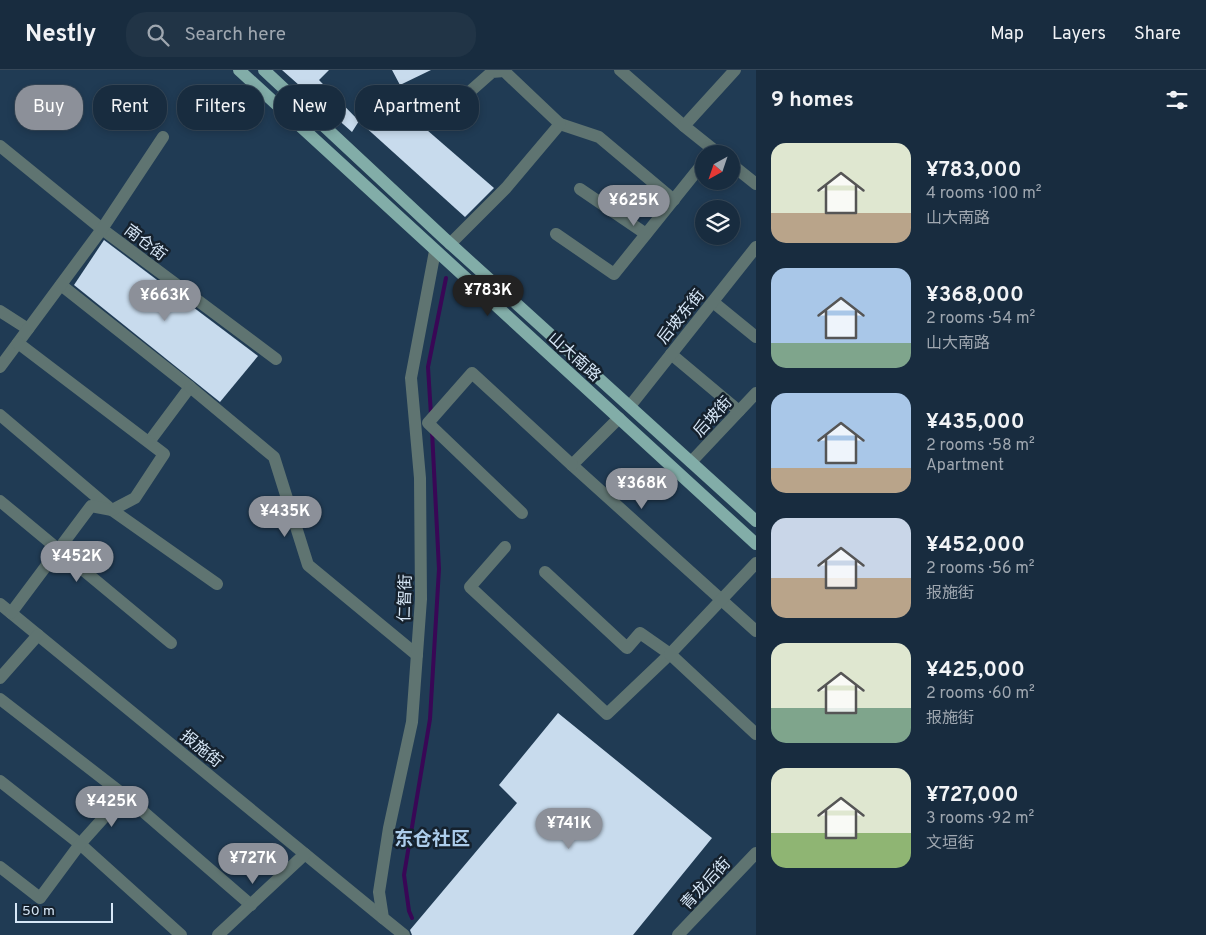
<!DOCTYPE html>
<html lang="en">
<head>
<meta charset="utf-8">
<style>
  body { margin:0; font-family:Overpass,"Noto Sans SC",sans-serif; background:#213446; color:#f1f3f6; height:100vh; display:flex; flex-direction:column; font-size:19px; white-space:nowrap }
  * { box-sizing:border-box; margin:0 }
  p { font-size:16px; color:#9fa7b0 }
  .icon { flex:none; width:28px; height:28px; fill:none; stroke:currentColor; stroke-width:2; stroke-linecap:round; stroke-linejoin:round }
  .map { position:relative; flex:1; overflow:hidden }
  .side { display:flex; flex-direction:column; background:#182c3f; width:450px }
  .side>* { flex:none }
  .guide { position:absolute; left:15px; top:15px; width:475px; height:45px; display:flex; gap:10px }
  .needle { width:32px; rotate:220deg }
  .fabs { position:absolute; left:695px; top:75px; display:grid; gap:10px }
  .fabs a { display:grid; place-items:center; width:45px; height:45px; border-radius:50%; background:#182c3f; box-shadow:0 2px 8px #0003,0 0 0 1px #364859; font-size:25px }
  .scale { position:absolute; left:15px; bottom:12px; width:98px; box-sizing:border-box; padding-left:5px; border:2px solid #d7e7f7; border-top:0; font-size:14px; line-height:18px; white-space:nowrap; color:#d7e7f7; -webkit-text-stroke:4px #15212d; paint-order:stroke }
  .price { position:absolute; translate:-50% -42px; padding:0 11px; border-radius:18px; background:#8c9099; color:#fff; font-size:16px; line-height:32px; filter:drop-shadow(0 1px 2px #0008) }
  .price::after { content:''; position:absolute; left:50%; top:30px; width:15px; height:11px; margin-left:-8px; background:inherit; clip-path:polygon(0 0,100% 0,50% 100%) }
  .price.current { background:#222; color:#fff }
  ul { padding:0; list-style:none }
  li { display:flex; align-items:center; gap:15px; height:125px; padding:0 15px }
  li span { display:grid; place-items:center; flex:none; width:140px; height:100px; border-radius:15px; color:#555 }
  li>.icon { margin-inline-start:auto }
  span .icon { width:60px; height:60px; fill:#fffc; stroke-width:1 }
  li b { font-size:21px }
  h2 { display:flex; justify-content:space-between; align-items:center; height:60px; padding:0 15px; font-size:21px }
  .chip { padding:0 18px; border-radius:20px; background:#182c3f; box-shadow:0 2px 8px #0003,0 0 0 1px #364859; font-size:18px; line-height:45px }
  .chip.current { background:#8c9099; color:#fff }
  header { display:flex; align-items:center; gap:30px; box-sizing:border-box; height:70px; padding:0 25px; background:#182c3f; border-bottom:1px solid #364859 }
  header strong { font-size:24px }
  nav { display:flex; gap:28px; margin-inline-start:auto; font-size:18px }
  .search { width:350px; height:45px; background:#213446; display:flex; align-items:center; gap:12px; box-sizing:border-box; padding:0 18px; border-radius:20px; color:#9fa7b0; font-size:19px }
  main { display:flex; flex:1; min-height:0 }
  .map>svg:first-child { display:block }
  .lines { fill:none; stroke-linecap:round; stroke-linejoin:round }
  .stream { stroke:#390756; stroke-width:4 }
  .building { fill:#c8dbed }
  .minor { stroke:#5f7471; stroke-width:12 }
  .major { stroke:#82ada8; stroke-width:12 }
  .labels { text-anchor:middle; stroke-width:5; stroke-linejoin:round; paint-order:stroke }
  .street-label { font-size:16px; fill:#d7e7f7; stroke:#15212d }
  .quarter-label { font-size:19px; font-weight:bold; fill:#adcdeb; stroke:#15212d }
</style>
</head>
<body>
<header>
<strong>Nestly</strong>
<div class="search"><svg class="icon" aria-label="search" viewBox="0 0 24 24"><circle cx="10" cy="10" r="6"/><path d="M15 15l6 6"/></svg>Search here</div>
<nav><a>Map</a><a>Layers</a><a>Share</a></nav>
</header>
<main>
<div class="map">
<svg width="756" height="865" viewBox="0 0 756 865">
  <rect width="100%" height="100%" fill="#203b54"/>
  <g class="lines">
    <g class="stream">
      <path d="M431,345L428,297L446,208"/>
      <path d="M412,848L409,841L404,805L430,649L439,499L432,361"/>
    </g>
  </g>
  <g class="building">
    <path d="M282,0H329L319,10L359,51L352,62Z"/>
    <path d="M392,0H431L400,15Z"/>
    <path d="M390,28L494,118L465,147L362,54Z"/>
    <path d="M104,170L258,286L220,332L74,215Z"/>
    <path d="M558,643L712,768L633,865H412L410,860L517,733L499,715Z"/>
  </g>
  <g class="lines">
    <g class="minor">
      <path d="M620,0L684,56"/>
      <path d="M560,54L599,67L674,130"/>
      <path d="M0,76L102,159L276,289"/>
      <path d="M719,84L684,56L735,0"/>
      <path d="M731,94L756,114"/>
      <path d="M580,119L646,164"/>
      <path d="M556,164L614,204L704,92"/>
      <path d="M450,174L506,118L560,54L504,1L492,2L466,25"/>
      <path d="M61,215L190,317L149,372"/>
      <path d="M713,232L756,267"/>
      <path d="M0,241L28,259"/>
      <path d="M671,284L739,341"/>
      <path d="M0,297L102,159L163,67"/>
      <path d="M190,317L274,387L308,495L417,585"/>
      <path d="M630,336L756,177"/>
      <path d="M0,345L112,440L217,514"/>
      <path d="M619,348L572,395L756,561"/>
      <path d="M691,392L756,323"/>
      <path d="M0,431L171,573"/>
      <path d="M522,443L428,353L472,303L572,395"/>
      <path d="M505,477L470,517L607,644L670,584L640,563L627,578L545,502"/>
      <path d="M756,493L670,584L756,664"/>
      <path d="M0,534L383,848"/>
      <path d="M11,543L91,436L112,440L135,428L164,384L18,273"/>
      <path d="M0,608L38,565"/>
      <path d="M0,629L124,725L251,835"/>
      <path d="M0,711L80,774L181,865"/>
      <path d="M0,797L40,828L80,774L124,725"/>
      <path d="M218,865L305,784"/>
      <path d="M404,865L383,848L379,822L389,758L412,652L421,529L420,408L411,308L435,181"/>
      <path d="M678,865L756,783"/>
    </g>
    <g class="major">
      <path d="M239,0L756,474"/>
      <path d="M264,0L445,169L756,451"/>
    </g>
  </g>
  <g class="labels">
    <g class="street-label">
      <text transform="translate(146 172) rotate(37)" y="6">南仓街</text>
      <text transform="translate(680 246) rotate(-51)" y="6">后坡东街</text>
      <text transform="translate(575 286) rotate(42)" y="6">山大南路</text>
      <text transform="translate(712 346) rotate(-47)" y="6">后坡街</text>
      <text transform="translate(404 528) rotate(-88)" y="6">仁智街</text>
      <text transform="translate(202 678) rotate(39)" y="6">报施街</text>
      <text transform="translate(705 813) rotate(-47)" y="6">青龙后街</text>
    </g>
    <g class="quarter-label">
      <text x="432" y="775">东仓社区</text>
    </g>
  </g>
</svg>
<div class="fabs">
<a><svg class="needle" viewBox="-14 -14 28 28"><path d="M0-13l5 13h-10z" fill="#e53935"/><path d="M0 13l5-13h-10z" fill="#9fa7b0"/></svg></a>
<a><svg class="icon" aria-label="layers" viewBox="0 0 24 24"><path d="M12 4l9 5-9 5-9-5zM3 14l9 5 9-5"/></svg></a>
</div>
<div class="scale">50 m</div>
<b class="price" style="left:634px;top:157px">¥625K</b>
<b class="price current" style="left:488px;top:247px">¥783K</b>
<b class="price" style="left:165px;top:252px">¥663K</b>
<b class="price" style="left:642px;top:440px">¥368K</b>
<b class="price" style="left:285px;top:468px">¥435K</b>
<b class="price" style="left:77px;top:513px">¥452K</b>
<b class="price" style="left:112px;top:758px">¥425K</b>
<b class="price" style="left:569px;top:780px">¥741K</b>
<b class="price" style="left:253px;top:815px">¥727K</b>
<div class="guide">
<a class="chip current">Buy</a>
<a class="chip">Rent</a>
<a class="chip">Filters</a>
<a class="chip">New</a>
<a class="chip">Apartment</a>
</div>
</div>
<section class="side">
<h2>9 homes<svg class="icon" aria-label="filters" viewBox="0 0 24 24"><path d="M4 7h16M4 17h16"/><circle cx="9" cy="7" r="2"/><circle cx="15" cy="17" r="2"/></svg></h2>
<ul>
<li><span style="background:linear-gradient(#dfe7d0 70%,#b9a48a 0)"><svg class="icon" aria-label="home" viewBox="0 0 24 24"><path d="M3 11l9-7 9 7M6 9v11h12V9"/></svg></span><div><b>¥783,000</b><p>4 rooms · 100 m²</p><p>山大南路</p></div></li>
<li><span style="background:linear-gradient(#a9c7e8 75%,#7fa58c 0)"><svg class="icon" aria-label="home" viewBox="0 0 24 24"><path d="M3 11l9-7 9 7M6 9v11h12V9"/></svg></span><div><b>¥368,000</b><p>2 rooms · 54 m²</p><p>山大南路</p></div></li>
<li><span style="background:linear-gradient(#a9c7e8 75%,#b9a48a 0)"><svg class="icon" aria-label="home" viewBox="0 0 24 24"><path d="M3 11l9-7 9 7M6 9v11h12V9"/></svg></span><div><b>¥435,000</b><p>2 rooms · 58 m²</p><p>Apartment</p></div></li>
<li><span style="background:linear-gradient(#c9d6e8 60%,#b9a48a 0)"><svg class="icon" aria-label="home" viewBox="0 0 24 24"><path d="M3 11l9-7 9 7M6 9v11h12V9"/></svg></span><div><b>¥452,000</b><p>2 rooms · 56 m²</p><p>报施街</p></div></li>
<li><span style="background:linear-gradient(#dfe7d0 65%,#7fa58c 0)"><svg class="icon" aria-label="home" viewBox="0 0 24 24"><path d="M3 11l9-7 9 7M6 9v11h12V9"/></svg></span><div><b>¥425,000</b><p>2 rooms · 60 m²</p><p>报施街</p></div></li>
<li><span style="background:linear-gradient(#dfe7d0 65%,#8fb573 0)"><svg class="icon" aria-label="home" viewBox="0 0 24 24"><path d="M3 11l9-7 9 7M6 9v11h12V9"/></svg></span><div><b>¥727,000</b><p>3 rooms · 92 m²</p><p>文垣街</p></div></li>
</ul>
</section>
</main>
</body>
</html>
